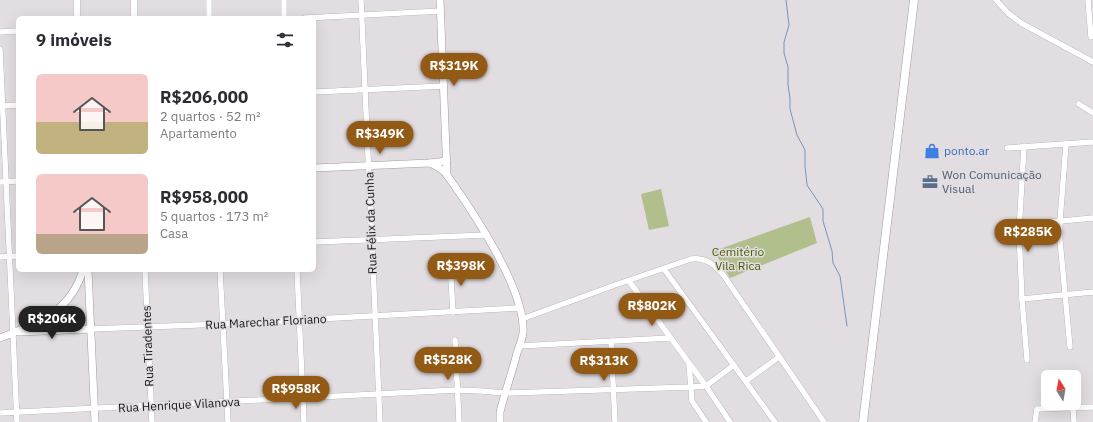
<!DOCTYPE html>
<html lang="pt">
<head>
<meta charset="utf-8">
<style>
  body { margin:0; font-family:"IBM Plex Sans",sans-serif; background:#f2f2f3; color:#2b2b33; height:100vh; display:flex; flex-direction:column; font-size:15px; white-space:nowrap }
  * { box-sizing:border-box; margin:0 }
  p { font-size:13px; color:#7c7c81 }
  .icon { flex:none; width:22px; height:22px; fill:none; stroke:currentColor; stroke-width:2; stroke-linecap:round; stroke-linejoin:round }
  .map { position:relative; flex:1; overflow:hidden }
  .details { position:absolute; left:16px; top:16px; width:300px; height:256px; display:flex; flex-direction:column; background:#fff; border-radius:6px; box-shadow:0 4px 16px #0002 }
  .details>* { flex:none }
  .needle { width:26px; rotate:349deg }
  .tools { position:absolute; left:1041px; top:370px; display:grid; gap:8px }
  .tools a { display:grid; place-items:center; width:40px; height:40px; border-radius:6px; background:#fff; box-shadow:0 4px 16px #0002; font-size:20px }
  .price { position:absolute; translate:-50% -34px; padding:0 9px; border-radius:14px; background:#935a16; color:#fff; font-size:13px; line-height:26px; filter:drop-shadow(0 1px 2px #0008) }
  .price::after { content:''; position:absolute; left:50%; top:24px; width:12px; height:9px; margin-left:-6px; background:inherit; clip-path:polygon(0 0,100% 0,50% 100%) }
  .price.active { background:#222; color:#fff }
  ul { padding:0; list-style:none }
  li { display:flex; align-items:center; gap:12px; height:100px; padding:0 20px }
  li span { display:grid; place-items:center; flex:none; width:112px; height:80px; border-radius:6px; color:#555 }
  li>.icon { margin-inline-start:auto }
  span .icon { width:48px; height:48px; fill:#fffc; stroke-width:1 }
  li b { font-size:17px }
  h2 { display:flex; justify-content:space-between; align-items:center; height:48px; padding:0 20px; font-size:17px }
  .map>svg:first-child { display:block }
  .green { fill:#b0bf8b }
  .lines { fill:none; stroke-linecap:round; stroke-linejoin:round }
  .stream { stroke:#7695c0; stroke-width:1 }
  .minor-casing { stroke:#9f9b9f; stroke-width:6 }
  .major-casing { stroke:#9f9b9f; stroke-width:8 }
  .highway-casing { stroke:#9f9b9f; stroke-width:9 }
  .minor { stroke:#fff; stroke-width:5.5 }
  .major { stroke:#fff; stroke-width:7 }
  .highway { stroke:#fff; stroke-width:8 }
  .labels { text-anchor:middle; stroke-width:3; stroke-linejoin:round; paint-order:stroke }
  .shop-label { font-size:12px; fill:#366cbe; stroke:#e1dde1; text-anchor:start }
  .service-label { font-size:12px; fill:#4e5e75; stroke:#e1dde1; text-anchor:start }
  .street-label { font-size:12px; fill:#181618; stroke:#e1dde1 }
  .park-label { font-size:12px; fill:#495a04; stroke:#e1dde1 }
</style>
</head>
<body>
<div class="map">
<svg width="1093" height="422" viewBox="0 0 1093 422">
  <rect width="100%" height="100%" fill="#e1dde1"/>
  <g class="green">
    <path d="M661,189L669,226L649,230L641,194Z"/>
    <path d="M810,217L817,243L730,278L714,251Z"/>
  </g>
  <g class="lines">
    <path class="stream" d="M786,0L789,25L784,42V53L788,67V85L790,98V109L797,135L805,150V166L807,185L823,209V221L832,251L833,263L840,276L847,326"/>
    <defs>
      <g id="minor">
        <path d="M209,0V18"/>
        <path d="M284,0V18"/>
        <path d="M361,0L380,422"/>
        <path d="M996,0L1008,13L1021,23L1093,62"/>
        <path d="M1088,0L1091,37"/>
        <path d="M305,18L441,11"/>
        <path d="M0,32L18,31"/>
        <path d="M0,49L17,422"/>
        <path d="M314,92L444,86"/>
        <path d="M1079,104L1093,113"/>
        <path d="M0,106L18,105"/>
        <path d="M1066,144L1060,221V240L1070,347"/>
        <path d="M1024,146L1019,232L1022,299L1027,360"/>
        <path d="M1007,148L1093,142"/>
        <path d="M0,182L18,181"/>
        <path d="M1019,225L1093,218"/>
        <path d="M314,242L486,235"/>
        <path d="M0,257L18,256"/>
        <path d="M450,263L453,312"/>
        <path d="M664,269L775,422"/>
        <path d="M145,270L152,422"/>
        <path d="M220,270L228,422"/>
        <path d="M297,270L304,422"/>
        <path d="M629,281L706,386L730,422"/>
        <path d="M1022,299L1093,292"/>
        <path d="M522,319L615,285L691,259C706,257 715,265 724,276L824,422"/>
        <path d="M91,329L224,324L519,308"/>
        <path d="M455,340L459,422"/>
        <path d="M611,342L615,422"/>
        <path d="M519,346L670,338"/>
        <path d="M689,364L692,401L706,422"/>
        <path d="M746,381L779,357"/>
        <path d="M1073,408L1074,422"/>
        <path d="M0,413L457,390L481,391L505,393L691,387L706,386L734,365"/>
        <path d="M1035,422L1037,409L1093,407"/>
      </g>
      <g id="major">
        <path d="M77,0V18"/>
        <path d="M134,0V18"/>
        <path d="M440,0L447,175"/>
        <path d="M430,163C436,166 443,169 447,175C472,210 526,290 523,333C522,340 519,347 517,353C512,373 505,392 500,412V422"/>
        <path d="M314,168L430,163L447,161"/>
        <path d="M88,270L95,422"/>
        <path d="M19,332L91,329"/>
        <path d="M0,338C38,323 70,313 83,270"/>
      </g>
      <path id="highway" d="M863,422L914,0"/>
    </defs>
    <use href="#minor" class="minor-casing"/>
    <use href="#major" class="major-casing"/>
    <use href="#highway" class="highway-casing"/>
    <use href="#minor" class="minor"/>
    <use href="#major" class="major"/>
    <use href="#highway" class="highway"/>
  </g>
  <defs>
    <symbol id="shop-bare" viewBox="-9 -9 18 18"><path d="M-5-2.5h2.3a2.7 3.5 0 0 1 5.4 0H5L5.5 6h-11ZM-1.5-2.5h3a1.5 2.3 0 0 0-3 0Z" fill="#3f7fe0" stroke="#e1dde1" stroke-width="2.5" paint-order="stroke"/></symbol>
    <symbol id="office-bare" viewBox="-9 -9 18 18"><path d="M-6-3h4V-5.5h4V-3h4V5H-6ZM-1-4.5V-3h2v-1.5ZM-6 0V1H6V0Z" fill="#5c6f8a" stroke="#e1dde1" stroke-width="2.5" paint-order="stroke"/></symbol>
  </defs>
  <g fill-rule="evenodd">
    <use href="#shop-bare" x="921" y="140" width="22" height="22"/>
    <use href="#office-bare" x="919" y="171" width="22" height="22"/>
  </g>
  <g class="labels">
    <g class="shop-label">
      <text x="944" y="155">ponto.ar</text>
    </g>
    <g class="service-label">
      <text x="942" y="179">Won Comunicação<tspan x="942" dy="14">Visual</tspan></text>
    </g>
    <g class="street-label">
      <text transform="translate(371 223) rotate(-92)" y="4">Rua Félix da Cunha</text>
      <text transform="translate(266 322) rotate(-3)" y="4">Rua Marechar Floriano</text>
      <text transform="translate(148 346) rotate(-92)" y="4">Rua Tiradentes</text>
      <text transform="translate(179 405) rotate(-3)" y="4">Rua Henrique Vilanova</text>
    </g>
    <g class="park-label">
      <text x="738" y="256">Cemitério<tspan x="738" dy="14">Vila Rica</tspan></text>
    </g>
  </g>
</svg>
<div class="tools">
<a><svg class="needle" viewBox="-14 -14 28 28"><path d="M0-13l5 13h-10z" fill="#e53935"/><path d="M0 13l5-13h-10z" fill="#7c7c81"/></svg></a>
</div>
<b class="price" style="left:454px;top:87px">R$319K</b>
<b class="price" style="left:380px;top:155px">R$349K</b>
<b class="price" style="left:1028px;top:253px">R$285K</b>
<b class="price" style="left:461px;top:287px">R$398K</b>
<b class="price" style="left:652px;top:327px">R$802K</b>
<b class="price active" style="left:52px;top:340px">R$206K</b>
<b class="price" style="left:448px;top:381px">R$528K</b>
<b class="price" style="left:604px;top:382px">R$313K</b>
<b class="price" style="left:296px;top:410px">R$958K</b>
<section class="details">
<h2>9 imóveis<svg class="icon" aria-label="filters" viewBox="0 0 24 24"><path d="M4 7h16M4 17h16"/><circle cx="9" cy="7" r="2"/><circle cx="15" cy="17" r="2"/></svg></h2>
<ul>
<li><span style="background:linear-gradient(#f6c9c9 60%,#c2b280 0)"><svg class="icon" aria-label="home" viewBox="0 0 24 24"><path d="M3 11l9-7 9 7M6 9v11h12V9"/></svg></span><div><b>R$206,000</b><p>2 quartos · 52 m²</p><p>Apartamento</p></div></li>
<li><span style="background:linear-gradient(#f6c9c9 75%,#b9a48a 0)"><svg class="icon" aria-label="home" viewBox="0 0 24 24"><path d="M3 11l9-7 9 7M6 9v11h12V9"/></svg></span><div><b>R$958,000</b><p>5 quartos · 173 m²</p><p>Casa</p></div></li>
</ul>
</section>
</div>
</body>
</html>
